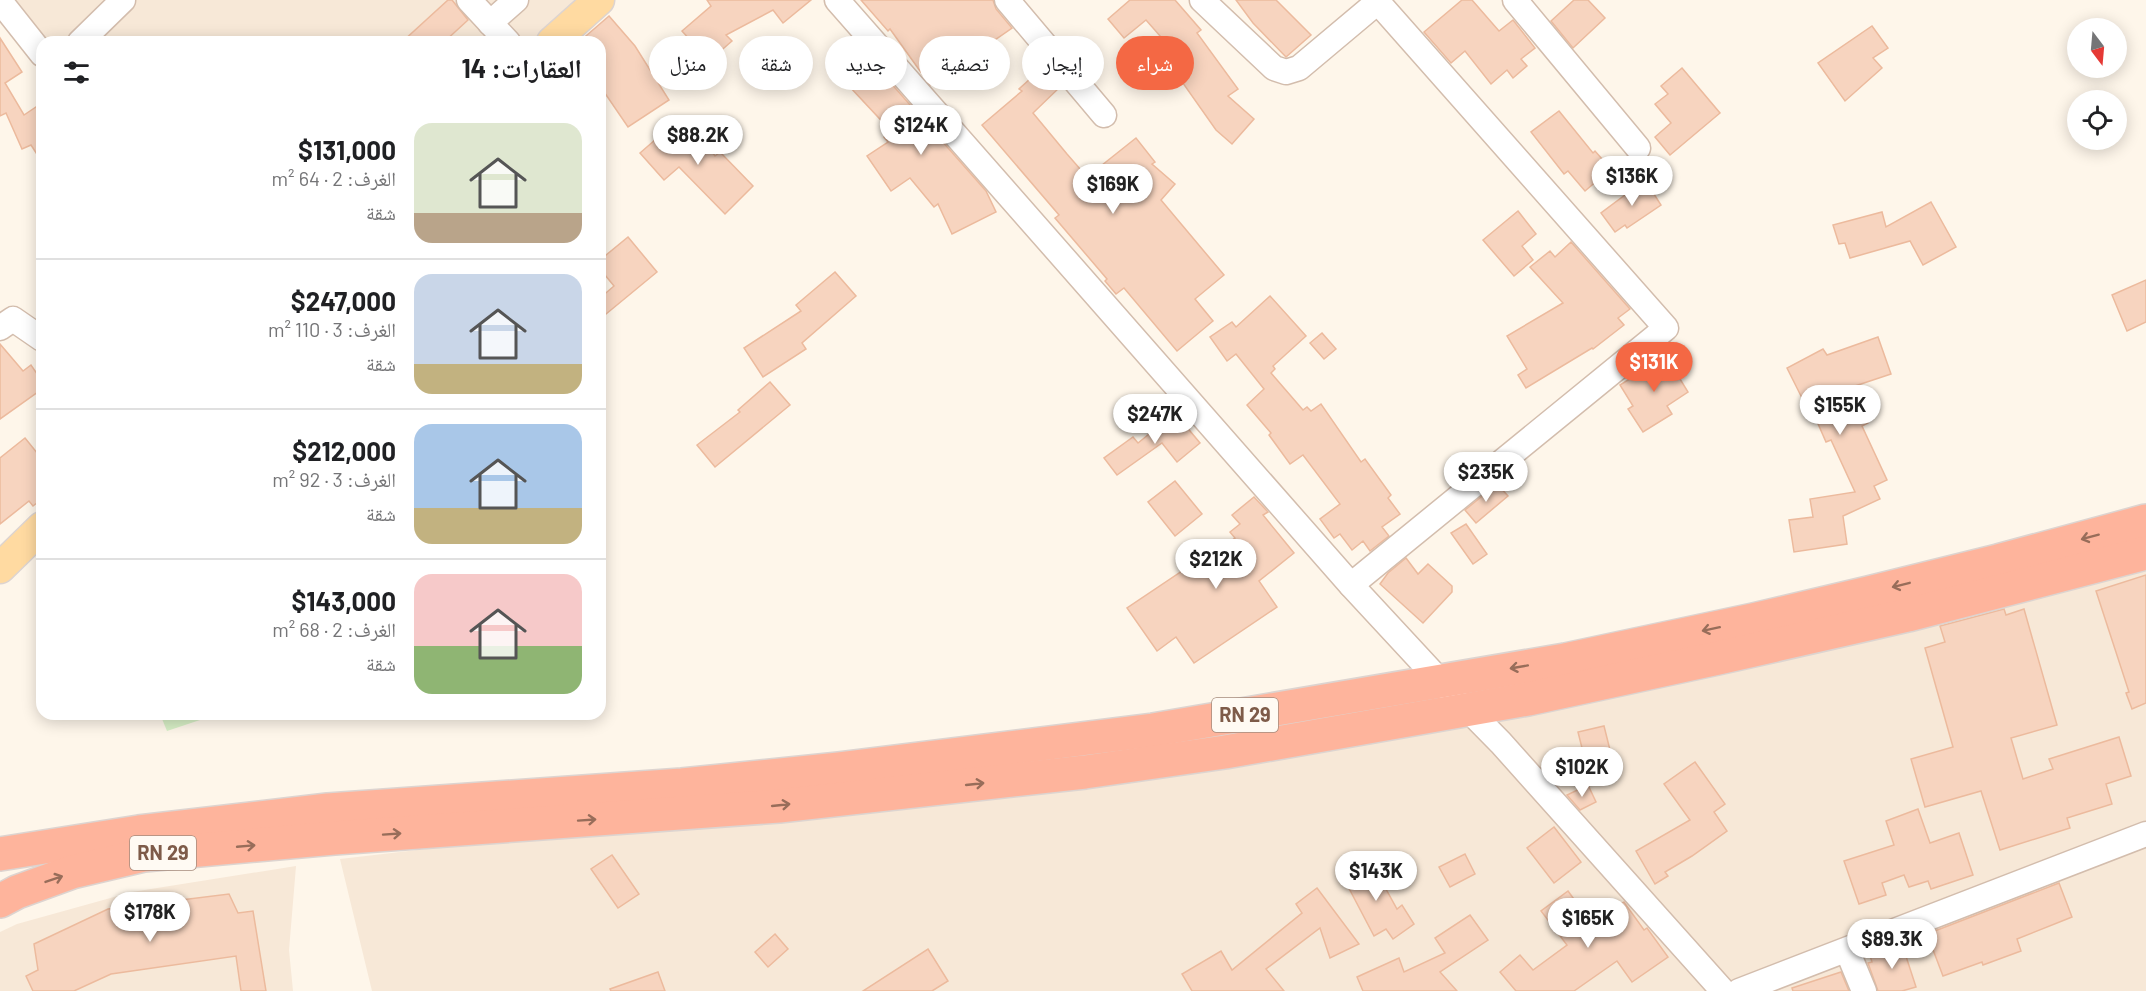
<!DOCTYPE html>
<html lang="ar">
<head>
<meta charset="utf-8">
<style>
  body { margin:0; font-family:Barlow,"Noto Naskh Arabic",sans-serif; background:#f6f6f6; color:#202124; direction:rtl; height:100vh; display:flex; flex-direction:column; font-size:22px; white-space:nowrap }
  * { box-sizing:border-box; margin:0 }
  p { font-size:20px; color:#757577 }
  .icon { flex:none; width:33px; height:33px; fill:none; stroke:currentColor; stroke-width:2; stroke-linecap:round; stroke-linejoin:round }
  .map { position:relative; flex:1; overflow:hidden; direction:ltr }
  .sheet { position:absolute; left:36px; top:36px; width:570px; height:684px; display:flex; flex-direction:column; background:#fff; border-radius:18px; box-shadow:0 3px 15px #0003; direction:rtl }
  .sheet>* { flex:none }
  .hud { position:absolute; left:624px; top:36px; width:570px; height:54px; direction:rtl; display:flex; gap:12px }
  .needle { width:39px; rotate:164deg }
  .buttons { position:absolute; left:2067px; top:18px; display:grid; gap:12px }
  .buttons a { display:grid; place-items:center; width:60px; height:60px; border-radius:50%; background:#fff; box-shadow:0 3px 15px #0003; font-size:30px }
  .price { position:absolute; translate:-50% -51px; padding:0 14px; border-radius:21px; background:#fff; color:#222; font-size:20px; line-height:39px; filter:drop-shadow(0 2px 3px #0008) }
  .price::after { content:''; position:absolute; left:50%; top:36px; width:18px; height:14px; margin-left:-9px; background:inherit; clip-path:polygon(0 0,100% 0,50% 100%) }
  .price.active { background:#f46844; color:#fff }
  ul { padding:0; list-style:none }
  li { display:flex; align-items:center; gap:18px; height:150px; padding:0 24px }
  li+li { border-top:2px solid #e0e0e0 }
  li span { display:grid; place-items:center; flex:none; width:168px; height:120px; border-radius:18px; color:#555 }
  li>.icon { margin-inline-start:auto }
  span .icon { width:72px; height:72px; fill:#fffc; stroke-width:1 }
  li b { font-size:26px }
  h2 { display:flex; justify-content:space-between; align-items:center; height:72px; padding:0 24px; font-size:26px }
  .chip { padding:0 21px; border-radius:27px; background:#fff; box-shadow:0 3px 15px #0003; font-size:21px; line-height:54px }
  .chip.active { background:#f46844; color:#fff }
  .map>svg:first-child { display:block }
  .residential { fill:#f7e8d7 }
  .green { fill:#d7efc6 }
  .building { fill:#f7d4bf; stroke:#ecba9d; stroke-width:1.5 }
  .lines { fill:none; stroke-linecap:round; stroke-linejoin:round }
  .minor-casing { stroke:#d3bdad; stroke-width:27 }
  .major-casing { stroke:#ddd4d0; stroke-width:33 }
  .highway-casing { stroke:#ddd4d0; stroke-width:36 }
  .minor { stroke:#fff; stroke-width:24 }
  .major { stroke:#ffdaa1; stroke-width:30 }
  .highway { stroke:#feb49c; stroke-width:33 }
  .oneway { stroke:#986d5a }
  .labels { text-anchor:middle; stroke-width:6; stroke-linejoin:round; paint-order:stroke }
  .shield { fill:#fffaf3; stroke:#a58b7c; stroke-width:1.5 }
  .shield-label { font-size:20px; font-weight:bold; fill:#7e5b49 }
</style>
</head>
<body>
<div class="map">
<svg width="2146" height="991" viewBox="0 0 2146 991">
  <rect width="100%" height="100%" fill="#fef6ea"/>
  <g class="residential">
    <path d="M5,0H580L535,42H42Z"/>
    <path d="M2146,543V991H372L340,859L1085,772Z"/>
    <path d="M296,866L289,950L293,991H0V932L17,924L132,892Z"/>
  </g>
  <path class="green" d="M160,714H218L167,731Z"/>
  <g class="building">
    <path d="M448,0H452L468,20L444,42H402Z"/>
    <path d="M707,0H811L783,23L773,10L726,35L732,41L709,61L682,31L711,6Z"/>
    <path d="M861,0H993L996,9L1012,28L930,85L890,29L888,31Z"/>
    <path d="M1130,0H1175L1201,30L1197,33L1238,89L1228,96L1254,119L1232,144L1216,130L1173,69L1183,62L1146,20L1124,38L1108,19Z"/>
    <path d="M1236,0H1276L1311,35L1286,57L1253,23Z"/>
    <path d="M1462,0H1472L1499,31L1513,20L1535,48L1521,59L1527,66L1513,78L1507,70L1491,84L1465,51L1451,63L1424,32Z"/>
    <path d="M1574,0H1588L1605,18L1573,48L1551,21Z"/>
    <path d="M609,16L635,46L669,100L628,127L600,86V42H579Z"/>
    <path d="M1872,26L1888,48L1873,58L1882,68L1845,101L1818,63Z"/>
    <path d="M0,38L22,72L5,83L24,115L42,103V162L31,145L22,149L6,113L0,116Z"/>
    <path d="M1040,61L1061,86L1033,113L1067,154L1087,177L1136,138L1155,162L1152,164L1175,184L1161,200L1224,275L1195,299L1213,321L1177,351L1124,288L1116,294L1105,281L1107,279L1055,218L1059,215L982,125L1022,91L1019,89L1031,78L1027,74Z"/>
    <path d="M874,64L986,191L996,212L952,234L938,204L934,207L910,178L891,191L867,156L888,142L884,137L891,131L849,86Z"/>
    <path d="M1682,68L1720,113L1670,155L1655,137L1671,123L1655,104L1668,94L1661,86Z"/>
    <path d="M1559,111L1593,153L1595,151L1611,169L1585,191L1568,171L1564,174L1531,132Z"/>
    <path d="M690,122L715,156L720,152L753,186L725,214L679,167L664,180L640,153L671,126L676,133Z"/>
    <path d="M1645,180L1661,205L1627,228L1625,225L1615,232L1601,213Z"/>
    <path d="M1931,202L1956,247L1923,265L1910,241L1850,258L1845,243L1839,244L1833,225L1882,212L1886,227Z"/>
    <path d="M1518,211L1536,234L1522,246L1533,260L1514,276L1483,240Z"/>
    <path d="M628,237L657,272L600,319V298L614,286L600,269V260Z"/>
    <path d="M1571,242L1630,309L1618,318L1624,325L1593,349L1592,348L1526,388L1518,375L1527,369L1507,336L1563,303L1530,267L1550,251L1555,257Z"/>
    <path d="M835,272L856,296L802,343L806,349L763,377L744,348L801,311L796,305Z"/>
    <path d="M2146,280V322L2127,331L2112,295Z"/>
    <path d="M1270,296L1306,336L1273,366L1275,369L1271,373L1303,410L1307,407L1311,411L1321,404L1361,462L1365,459L1391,495L1388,498L1400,514L1382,527L1389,536L1370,551L1363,541L1352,550L1340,534L1334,538L1320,519L1340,504L1303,455L1290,464L1269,435L1271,433L1247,405L1264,389L1236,354L1227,361L1210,337L1232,322L1236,327Z"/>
    <path d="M1322,333L1336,349L1324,359L1310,343Z"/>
    <path d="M1878,337L1891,374L1852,387L1868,423L1862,426L1887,480L1874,486L1880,499L1843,516L1847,544L1794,552L1789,520L1813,517L1810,499L1855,492L1831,440L1826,442L1808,401L1804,402L1787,368L1823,349L1827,355Z"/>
    <path d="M0,344L23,371L31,365L42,381V389L0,419Z"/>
    <path d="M1666,356L1688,392L1667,406L1672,414L1643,432L1628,409L1633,406L1620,385Z"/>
    <path d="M770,382L790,405L715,467L697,445L740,412L738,410Z"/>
    <path d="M1175,413L1200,443L1177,462L1162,443L1117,475L1104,458L1133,437L1138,443Z"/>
    <path d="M25,438L42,459V499L33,506L29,501L0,524V458Z"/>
    <path d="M1175,481L1202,514L1175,536L1148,502Z"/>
    <path d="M1497,484L1508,496L1476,523L1465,510Z"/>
    <path d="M1254,497L1268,512L1263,515L1294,553L1259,581L1277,607L1194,663L1176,637L1157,651L1127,608L1200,559L1202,561L1235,538L1230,532L1240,524L1232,515Z"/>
    <path d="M1466,524L1487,554L1473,564L1451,533Z"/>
    <path d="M1406,558L1418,574L1428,564L1452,586V592L1423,623L1380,584L1388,573Z"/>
    <path d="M2146,575V703L2132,709L2126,693L2129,692L2096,591Z"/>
    <path d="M2004,609L2006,615L2024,609L2057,725L2011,738L2023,779L2053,769L2049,759L2119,737L2131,776L2106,784L2112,804L2067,818L2070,828L2000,850L1981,791L1925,807L1911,759L1953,747L1925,648L1945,642L1940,626Z"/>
    <path d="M1604,726L1612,758L1586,764L1578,732Z"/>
    <path d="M1695,762L1725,804L1714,812L1727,831L1692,856L1665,872L1668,876L1655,884L1636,851L1690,820L1664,784Z"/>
    <path d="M1588,785L1596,802L1580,810L1567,795Z"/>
    <path d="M1918,809L1930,843L1959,833L1973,875L1931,889L1928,881L1909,887L1904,875L1882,883L1886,895L1859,904L1844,861L1894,845L1886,821Z"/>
    <path d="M1554,827L1581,862L1554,883L1527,848Z"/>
    <path d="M1465,854L1475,874L1450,887L1439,867Z"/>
    <path d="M612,855L639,894L618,908L591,869Z"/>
    <path d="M1370,860L1397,909L1402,905L1414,924L1393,939L1386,929L1374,936L1342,875Z"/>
    <path d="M2059,883L2072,917L2017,939L2021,951L1983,965L1982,962L1943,976L1927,934Z"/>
    <path d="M1317,888L1359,944L1330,958L1320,928L1266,969L1284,991H1192L1182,974L1221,951L1232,970L1302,913L1296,904Z"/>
    <path d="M1568,891L1592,924L1624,902L1644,930L1647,928L1668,957L1632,982L1617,961L1574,991H1516L1500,972L1520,955L1533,970L1567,945L1541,911Z"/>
    <path d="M229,894L238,913L253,911L266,991H241L236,956L111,974L74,991H33L26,976L38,970L34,944L108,909Z"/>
    <path d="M1470,915L1488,940L1440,972L1457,991H1363L1357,977L1399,958L1404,972L1445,953L1435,938Z"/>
    <path d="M775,934L788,949L768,967L755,952Z"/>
    <path d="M1902,944L1916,987L1902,991H1878L1868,963L1872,962L1870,956Z"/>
    <path d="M928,949L948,981L932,991H863Z"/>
    <path d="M658,972L665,991H611L610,989Z"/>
    <path d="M1841,972L1849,991H1793L1792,988Z"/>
  </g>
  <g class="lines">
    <defs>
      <g id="minor">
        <path d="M469,0L508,42"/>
        <path d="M837,0L1351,585L1440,681L1501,743L1723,991"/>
        <path d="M1007,0L1104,115"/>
        <path d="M1202,0L1274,68L1286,72L1299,68L1380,0"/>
        <path d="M1515,0L1638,148"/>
        <path d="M0,1L42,54"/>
        <path d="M490,23L516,0"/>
        <path d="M80,42L123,0"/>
        <path d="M0,328L13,319L42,339"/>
        <path d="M1351,585L1666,328L1376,0"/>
        <path d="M1847,950L1864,991"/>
        <path d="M1739,991L2146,834"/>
      </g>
      <g id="major">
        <path d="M552,42L599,0"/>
        <path d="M0,568L42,527"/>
      </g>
      <g id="highway">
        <path d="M0,854L139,832L328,810L682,785L839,769L1153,730L1565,660L1753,620L1868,593L1998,561L2146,521"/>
        <path d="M0,901L17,892L72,872L144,855L334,838L779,806L1085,772L1225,752L1528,699L1718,658L1908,615L2146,553"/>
      </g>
    </defs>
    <use href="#minor" class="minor-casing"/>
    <use href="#major" class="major-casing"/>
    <use href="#highway" class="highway-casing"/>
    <use href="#minor" class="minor"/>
    <use href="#major" class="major"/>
    <use href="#highway" class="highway"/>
  </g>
  <defs><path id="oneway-shaft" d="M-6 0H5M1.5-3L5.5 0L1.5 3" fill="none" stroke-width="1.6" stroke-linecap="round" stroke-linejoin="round" transform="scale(1.5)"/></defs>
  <g class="oneway">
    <use href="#oneway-shaft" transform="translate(2090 537) rotate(165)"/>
    <use href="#oneway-shaft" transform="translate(1901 585) rotate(166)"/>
    <use href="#oneway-shaft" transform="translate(1711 629) rotate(168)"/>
    <use href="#oneway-shaft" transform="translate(1519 667) rotate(170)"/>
    <use href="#oneway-shaft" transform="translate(975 784) rotate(-6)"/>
    <use href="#oneway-shaft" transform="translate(781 805) rotate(-6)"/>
    <use href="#oneway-shaft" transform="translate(587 820) rotate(-4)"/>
    <use href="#oneway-shaft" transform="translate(392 834) rotate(-4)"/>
    <use href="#oneway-shaft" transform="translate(246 846) rotate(-5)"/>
    <use href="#oneway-shaft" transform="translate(54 879) rotate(-19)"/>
  </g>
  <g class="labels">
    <g class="shield">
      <rect x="1212" y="698" width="66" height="34" rx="4.5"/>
      <rect x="130" y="836" width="66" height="34" rx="4.5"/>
    </g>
    <g class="shield-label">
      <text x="1245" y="722">RN 29</text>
      <text x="163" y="860">RN 29</text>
    </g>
  </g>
</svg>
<div class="buttons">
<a><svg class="needle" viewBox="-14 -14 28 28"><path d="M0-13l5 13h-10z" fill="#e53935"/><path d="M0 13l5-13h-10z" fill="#757577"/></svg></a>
<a><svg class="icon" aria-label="locate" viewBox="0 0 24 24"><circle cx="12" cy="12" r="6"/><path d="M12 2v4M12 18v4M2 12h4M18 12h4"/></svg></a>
</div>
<b class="price" style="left:921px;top:156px">$124K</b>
<b class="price" style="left:698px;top:166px">$88.2K</b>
<b class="price" style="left:1632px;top:207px">$136K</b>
<b class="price" style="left:1113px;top:215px">$169K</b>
<b class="price active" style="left:1654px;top:393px">$131K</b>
<b class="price" style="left:1840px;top:436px">$155K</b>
<b class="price" style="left:1155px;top:445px">$247K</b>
<b class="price" style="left:1486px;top:503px">$235K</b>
<b class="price" style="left:1216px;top:590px">$212K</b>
<b class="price" style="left:1582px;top:798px">$102K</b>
<b class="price" style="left:1376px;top:902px">$143K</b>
<b class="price" style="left:150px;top:943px">$178K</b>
<b class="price" style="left:1588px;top:949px">$165K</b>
<b class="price" style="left:1892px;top:970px">$89.3K</b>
<div class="hud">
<a class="chip active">شراء</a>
<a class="chip">إيجار</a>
<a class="chip">تصفية</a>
<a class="chip">جديد</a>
<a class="chip">شقة</a>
<a class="chip">منزل</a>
</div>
<section class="sheet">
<h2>العقارات: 14<svg class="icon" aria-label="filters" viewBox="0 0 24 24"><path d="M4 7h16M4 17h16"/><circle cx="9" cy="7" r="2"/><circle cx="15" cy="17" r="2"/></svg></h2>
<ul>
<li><span style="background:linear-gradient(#dfe7d0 75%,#b9a48a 0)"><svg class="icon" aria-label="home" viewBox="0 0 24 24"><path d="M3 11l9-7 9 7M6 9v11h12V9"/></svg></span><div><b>$131,000</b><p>الغرف: 2 · 64 m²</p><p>شقة</p></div></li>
<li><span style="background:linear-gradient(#c9d6e8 75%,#c2b280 0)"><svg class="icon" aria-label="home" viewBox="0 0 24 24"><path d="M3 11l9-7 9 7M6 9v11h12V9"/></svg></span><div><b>$247,000</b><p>الغرف: 3 · 110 m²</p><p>شقة</p></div></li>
<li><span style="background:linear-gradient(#a9c7e8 70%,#c2b280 0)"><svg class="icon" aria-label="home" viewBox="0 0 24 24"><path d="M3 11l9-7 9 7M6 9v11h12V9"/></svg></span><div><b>$212,000</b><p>الغرف: 3 · 92 m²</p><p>شقة</p></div></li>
<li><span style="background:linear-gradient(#f6c9c9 60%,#8fb573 0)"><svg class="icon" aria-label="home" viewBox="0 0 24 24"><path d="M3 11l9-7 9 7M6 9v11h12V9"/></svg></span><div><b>$143,000</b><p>الغرف: 2 · 68 m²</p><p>شقة</p></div></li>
</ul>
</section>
</div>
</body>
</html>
